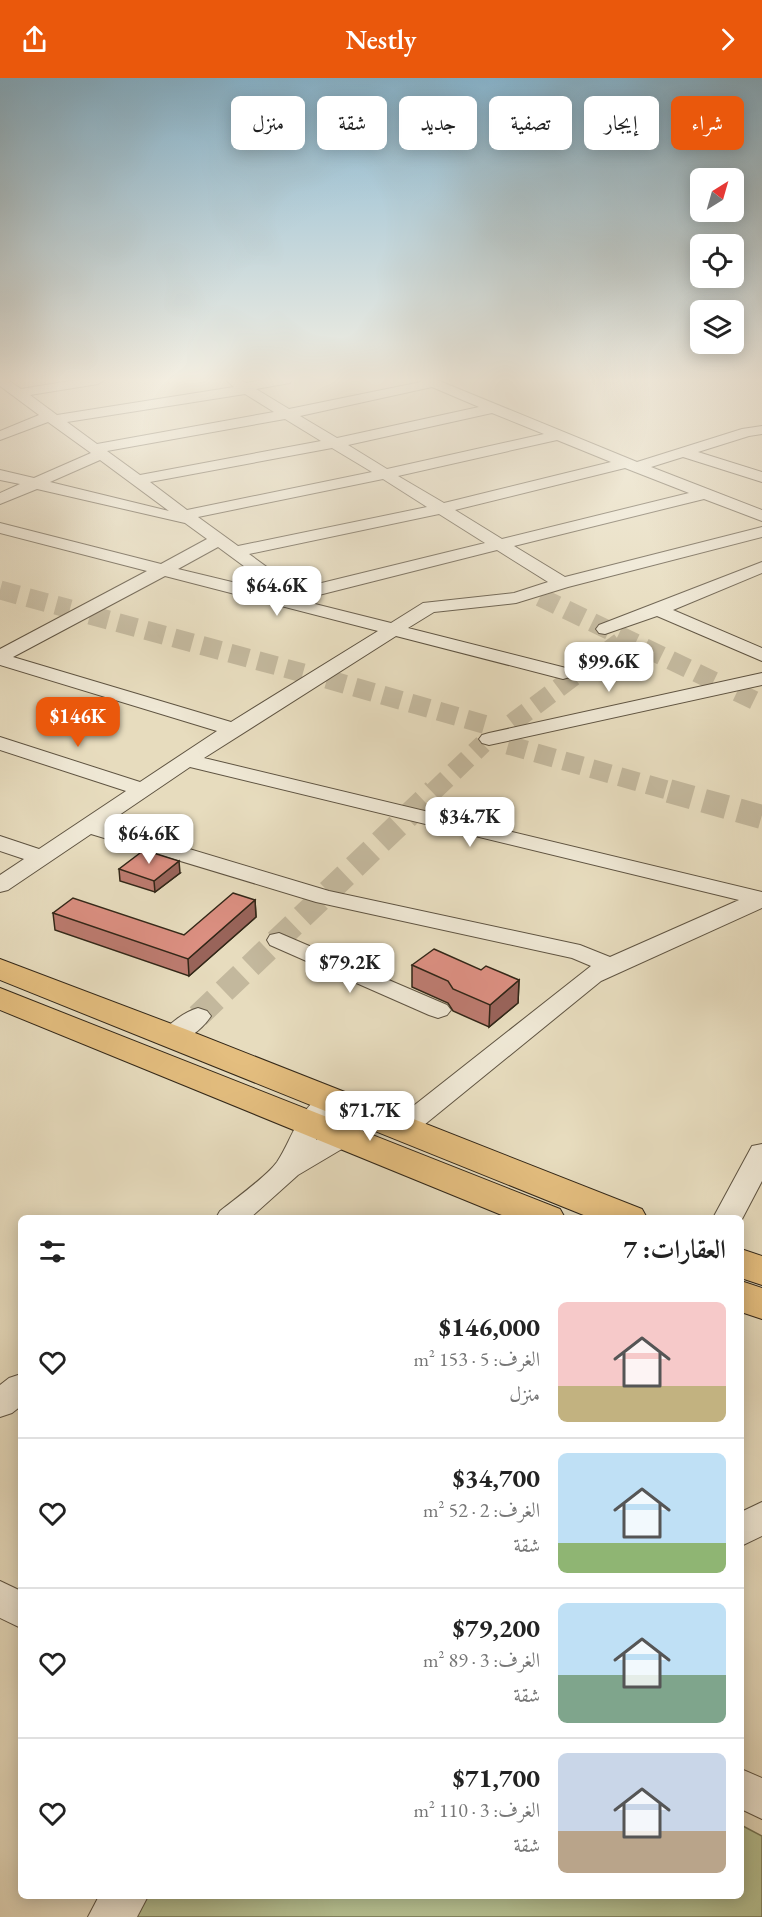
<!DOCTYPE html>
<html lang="ar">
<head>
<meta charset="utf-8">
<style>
  body { margin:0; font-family:"EB Garamond",Amiri,serif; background:#f6f6f6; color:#222; direction:rtl; height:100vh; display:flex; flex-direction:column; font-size:22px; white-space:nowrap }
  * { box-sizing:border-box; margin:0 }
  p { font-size:20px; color:#767676 }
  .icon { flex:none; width:33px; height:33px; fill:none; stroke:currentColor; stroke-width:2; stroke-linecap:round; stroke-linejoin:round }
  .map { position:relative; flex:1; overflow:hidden; direction:ltr }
  .side { position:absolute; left:18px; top:1137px; width:726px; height:684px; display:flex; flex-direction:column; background:#fff; border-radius:9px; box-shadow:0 3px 15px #0003; direction:rtl }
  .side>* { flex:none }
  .guide { position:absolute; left:18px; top:18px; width:726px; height:54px; direction:rtl; display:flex; gap:12px }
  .needle { width:39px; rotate:37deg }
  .buttons { position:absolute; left:690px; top:90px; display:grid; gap:12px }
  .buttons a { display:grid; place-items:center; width:54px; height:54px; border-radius:9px; background:#fff; box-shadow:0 3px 15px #0003; font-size:30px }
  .price { position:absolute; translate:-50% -51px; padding:0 14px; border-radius:12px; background:#fff; color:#222; font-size:20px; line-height:39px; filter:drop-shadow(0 2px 3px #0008) }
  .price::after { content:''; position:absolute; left:50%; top:36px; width:18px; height:14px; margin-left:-9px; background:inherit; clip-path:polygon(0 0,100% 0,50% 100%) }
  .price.on { background:#ea580c; color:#fff }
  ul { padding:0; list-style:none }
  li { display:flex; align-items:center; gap:18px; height:150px; padding:0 18px }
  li+li { border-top:2px solid #e0e0e0 }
  li span { display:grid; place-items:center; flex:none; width:168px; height:120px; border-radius:9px; color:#555 }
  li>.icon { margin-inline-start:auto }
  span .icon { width:72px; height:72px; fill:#fffc; stroke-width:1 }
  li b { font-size:26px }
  h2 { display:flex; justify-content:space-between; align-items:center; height:72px; padding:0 18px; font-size:26px }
  .pill { padding:0 21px; border-radius:9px; background:#fff; box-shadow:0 3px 15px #0003; font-size:21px; line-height:54px }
  .pill.on { background:#ea580c; color:#fff }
  header { display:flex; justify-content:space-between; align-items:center; height:78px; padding:0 18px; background:#ea580c; color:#fff; font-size:27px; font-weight:600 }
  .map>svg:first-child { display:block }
  .green { fill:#b6c091; stroke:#747454; stroke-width:1.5 }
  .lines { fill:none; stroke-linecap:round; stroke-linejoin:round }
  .street-tunnel-far1 { stroke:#c3b89d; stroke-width:19; stroke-dasharray:19 10; stroke-linecap:butt }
  .street-tunnel { stroke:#c3b89d; stroke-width:24; stroke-dasharray:24 12; stroke-linecap:butt }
  .street-casing { stroke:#5f5442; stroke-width:2 }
  .primary-casing { stroke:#322718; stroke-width:2 }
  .street { fill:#efe8d5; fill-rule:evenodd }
  .primary { fill:#e4be7f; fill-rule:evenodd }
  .wall { fill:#bc7b6f; stroke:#322718; stroke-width:1.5 }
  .shaded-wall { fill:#99645a; stroke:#322718; stroke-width:1.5 }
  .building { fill:#db8f81; stroke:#322718; stroke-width:1.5 }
</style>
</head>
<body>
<header><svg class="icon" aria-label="forward" viewBox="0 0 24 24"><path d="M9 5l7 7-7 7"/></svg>Nestly<svg class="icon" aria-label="share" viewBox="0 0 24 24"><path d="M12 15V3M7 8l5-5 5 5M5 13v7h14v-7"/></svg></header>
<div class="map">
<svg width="762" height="1839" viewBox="0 0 762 1839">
  <rect width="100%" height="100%" fill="#e7dcbe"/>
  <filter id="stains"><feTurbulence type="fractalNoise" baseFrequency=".00333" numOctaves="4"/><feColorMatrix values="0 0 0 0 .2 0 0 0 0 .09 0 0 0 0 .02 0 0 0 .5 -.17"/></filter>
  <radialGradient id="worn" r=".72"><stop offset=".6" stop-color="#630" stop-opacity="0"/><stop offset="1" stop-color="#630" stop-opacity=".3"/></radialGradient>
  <path class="green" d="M741,1747L762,1758V1839H125L141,1818H741Z"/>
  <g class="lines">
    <g class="street-tunnel-far1">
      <path d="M0,512L70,531"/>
      <path d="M540,519L722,607"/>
      <path d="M90,537L303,595"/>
      <path d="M327,601L490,648"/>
      <path d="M737,614L762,626"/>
      <path d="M512,645L625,560"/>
      <path d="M508,667L674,714"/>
      <path d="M433,714L483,666"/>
    </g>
    <g class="street-tunnel">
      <path d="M669,713L762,739"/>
      <path d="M198,938L434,713"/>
    </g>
    <defs>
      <g id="street">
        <path d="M0,302H8L21,311L76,302H104L98,306L30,317L57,337L234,309L226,302H241L246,305L264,302H291L290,305L256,311L289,331L421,304L420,302H437L637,384L742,351L762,348V356L749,358L698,374L762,394V404L683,379L651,389L762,432V443L704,421L514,468L565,499L762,449V459L568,509L516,525L434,534L408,550L570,591L573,595L570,599L563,601L396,558L204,680L762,814V830L601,903L413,1056L403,1059L393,1056L389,1050L393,1044L591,888L572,880L316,824L91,756L8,812L0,814V797L24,781L0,773V758L39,771L126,713L0,672V659L140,704L217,653L0,587V571L147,493L0,455V445L161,486L207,461L185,445L37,411L0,426V415L20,406L0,402V392L34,400L91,375L48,344L0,362V353L39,337L0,308ZM432,309L479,329L337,360L300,338ZM245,316L274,334L97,366L67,344ZM492,335L544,356L387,391L348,367ZM285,341L321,363L140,397L107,373ZM557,362L611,384L444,425L398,398ZM332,370L372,394L187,432L150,404ZM100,382L169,433L50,404ZM625,390L689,415L502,461L455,432ZM383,401L427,429L238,468L198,439ZM439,436L485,465L297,511L249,476ZM218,469L282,516L178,491ZM497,472L548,504L514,515L423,525L391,545L299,522ZM165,498L378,553L231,644L13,579ZM190,689L739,822L610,879L580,867L329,813L106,746Z"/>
        <path d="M762,484V495L673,532L762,570V583L657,538L605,556L599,555L596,551L599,547Z"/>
        <path d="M762,595V607L489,667L482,665L479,661L482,657L489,655Z"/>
        <path d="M279,855L447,927L451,932L447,937L438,940L429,937L270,867L267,862L270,857Z"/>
        <path d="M198,930L207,933L211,938C201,953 182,968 164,964L160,958C168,946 184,934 198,930Z"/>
        <path d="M333,1013L343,1016L347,1022L322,1049L316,1062C322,1058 328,1055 334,1051C349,1038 354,1024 376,1030L380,1036L352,1065L298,1097L250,1140H216L220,1133C236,1120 266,1099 277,1084C294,1059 300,1022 333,1013Z"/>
        <path d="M762,1066V1103L741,1143V1140H713L752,1068Z"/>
        <path d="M21,1296V1328L12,1335L0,1339V1307L9,1300Z"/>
        <path d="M762,1424V1458L741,1468V1434Z"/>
        <path d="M0,1503L21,1513V1550L0,1540Z"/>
        <path d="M741,1691L762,1700V1741L741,1731Z"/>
        <path d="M99,1818H148L137,1839H88Z"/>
      </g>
      <g id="primary">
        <path d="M0,881L185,951L642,1131L647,1140H591L0,902Z"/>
        <path d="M0,910L560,1131L565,1140H509L0,932Z"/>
        <path d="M741,1171L762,1178V1207L741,1200Z"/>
        <path d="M741,1203L762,1210V1241L741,1234Z"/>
      </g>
    </defs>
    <use href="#street" class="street-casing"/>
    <use href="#primary" class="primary-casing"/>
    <use href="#street" class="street"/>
    <use href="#primary" class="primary"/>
  </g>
  <g class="wall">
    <path d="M119,791L180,795L155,814L120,803Z"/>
    <path d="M255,822L256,839L189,898L55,852L53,835L184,857Z"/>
    <path d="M412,887L519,902L518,925L489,949L453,933L448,925L412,909Z"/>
  </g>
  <g class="shaded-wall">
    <path d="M179,783L180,795L155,814L154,803Z"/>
    <path d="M255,822L256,839L189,898L188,881Z"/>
    <path d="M519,902L518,925L489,949L490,927Z"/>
  </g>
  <g class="building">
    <path d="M144,772L179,783L154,803L119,791Z"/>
    <path d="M233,815L255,822L188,881L53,835L73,820L184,857Z"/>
    <path d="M434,871L481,892L486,888L519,902L490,927L453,911L448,903L412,887Z"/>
  </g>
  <linearGradient id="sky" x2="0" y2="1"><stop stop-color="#87b7d2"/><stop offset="0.54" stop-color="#f4efe2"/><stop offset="1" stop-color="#f4efe2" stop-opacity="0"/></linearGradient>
  <rect width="762" height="559" fill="url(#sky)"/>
  <rect width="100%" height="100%" filter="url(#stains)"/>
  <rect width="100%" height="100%" fill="url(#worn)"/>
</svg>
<div class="buttons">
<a><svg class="needle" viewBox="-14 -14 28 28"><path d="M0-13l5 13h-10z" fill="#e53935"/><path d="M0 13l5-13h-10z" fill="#767676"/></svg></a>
<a><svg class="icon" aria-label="locate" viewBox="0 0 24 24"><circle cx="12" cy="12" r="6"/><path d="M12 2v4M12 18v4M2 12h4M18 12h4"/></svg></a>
<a><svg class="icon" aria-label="layers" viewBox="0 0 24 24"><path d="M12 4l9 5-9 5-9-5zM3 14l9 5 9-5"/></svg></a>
</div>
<b class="price" style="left:277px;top:539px">$64.6K</b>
<b class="price" style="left:609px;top:615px">$99.6K</b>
<b class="price on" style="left:78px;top:670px">$146K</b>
<b class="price" style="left:470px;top:770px">$34.7K</b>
<b class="price" style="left:149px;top:787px">$64.6K</b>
<b class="price" style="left:350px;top:916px">$79.2K</b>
<b class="price" style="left:370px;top:1064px">$71.7K</b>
<div class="guide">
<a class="pill on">شراء</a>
<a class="pill">إيجار</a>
<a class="pill">تصفية</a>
<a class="pill">جديد</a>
<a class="pill">شقة</a>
<a class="pill">منزل</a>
</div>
<section class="side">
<h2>العقارات: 7<svg class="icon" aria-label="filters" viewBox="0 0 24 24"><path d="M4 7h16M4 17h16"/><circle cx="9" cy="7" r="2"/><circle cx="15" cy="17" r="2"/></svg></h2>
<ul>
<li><span style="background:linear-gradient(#f6c9c9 70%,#c2b280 0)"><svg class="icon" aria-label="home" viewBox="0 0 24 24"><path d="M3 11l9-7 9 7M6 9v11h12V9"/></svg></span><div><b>$146,000</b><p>الغرف: 5 · 153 m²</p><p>منزل</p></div><svg class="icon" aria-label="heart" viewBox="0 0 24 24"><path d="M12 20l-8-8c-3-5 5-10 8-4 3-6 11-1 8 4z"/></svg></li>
<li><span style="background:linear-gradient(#bfe0f5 75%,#8fb573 0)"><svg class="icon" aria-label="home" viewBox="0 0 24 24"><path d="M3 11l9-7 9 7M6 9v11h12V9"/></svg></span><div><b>$34,700</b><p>الغرف: 2 · 52 m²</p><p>شقة</p></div><svg class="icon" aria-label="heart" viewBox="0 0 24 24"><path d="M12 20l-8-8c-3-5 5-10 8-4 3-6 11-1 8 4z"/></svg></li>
<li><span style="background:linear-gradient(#bfe0f5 60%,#7fa58c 0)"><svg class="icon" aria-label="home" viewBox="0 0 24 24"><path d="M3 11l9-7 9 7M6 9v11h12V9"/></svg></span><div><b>$79,200</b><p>الغرف: 3 · 89 m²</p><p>شقة</p></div><svg class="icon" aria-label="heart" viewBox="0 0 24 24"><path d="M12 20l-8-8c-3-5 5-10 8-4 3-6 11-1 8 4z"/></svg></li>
<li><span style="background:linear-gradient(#c9d6e8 65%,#b9a48a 0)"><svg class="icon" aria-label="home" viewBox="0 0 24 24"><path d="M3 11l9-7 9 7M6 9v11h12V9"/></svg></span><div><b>$71,700</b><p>الغرف: 3 · 110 m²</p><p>شقة</p></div><svg class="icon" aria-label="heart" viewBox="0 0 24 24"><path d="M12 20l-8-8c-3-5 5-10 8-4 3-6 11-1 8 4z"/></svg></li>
</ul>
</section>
</div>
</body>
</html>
